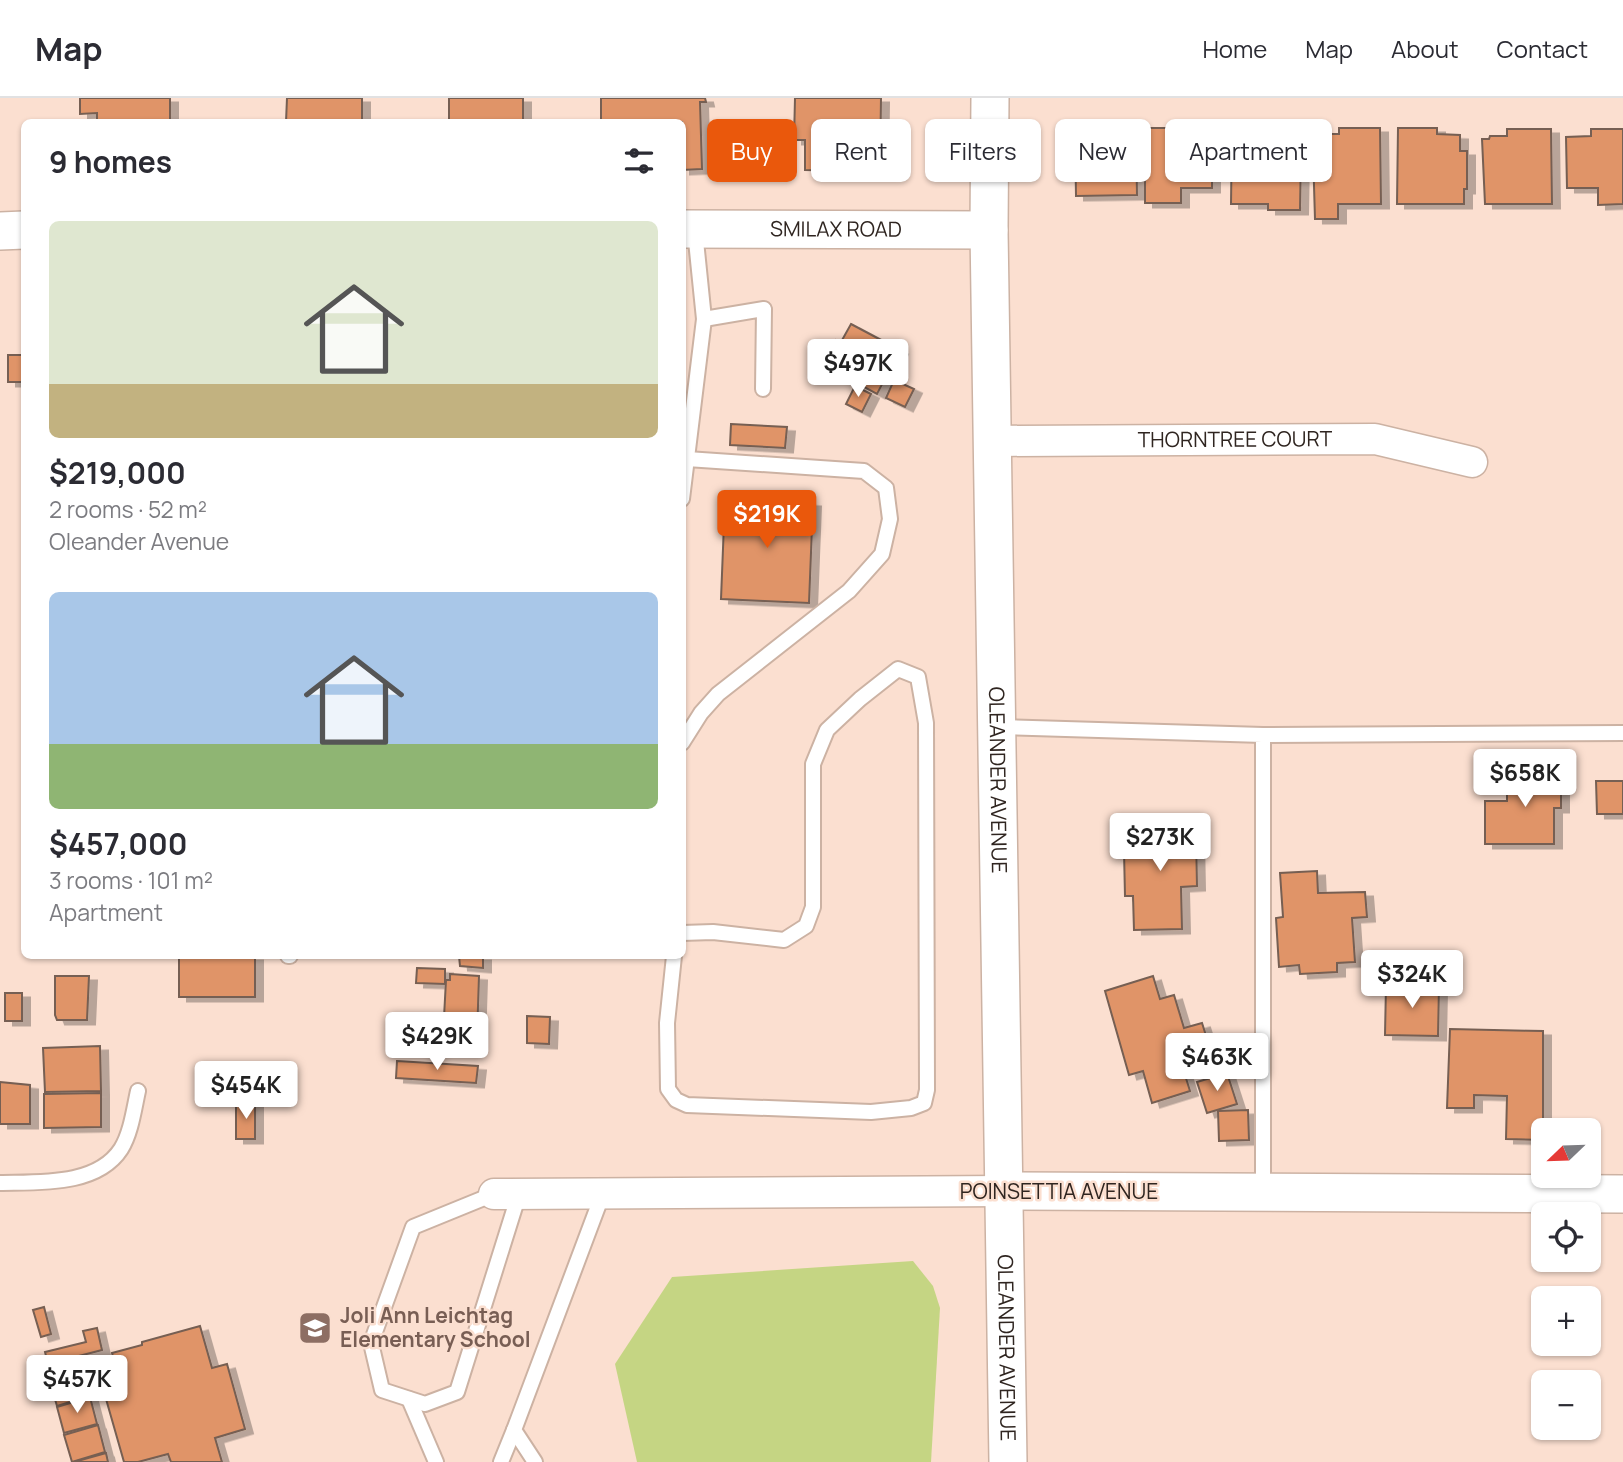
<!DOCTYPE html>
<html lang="en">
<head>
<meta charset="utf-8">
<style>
  body { margin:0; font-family:Manrope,sans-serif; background:#f7f7f7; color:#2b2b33; height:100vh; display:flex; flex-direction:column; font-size:26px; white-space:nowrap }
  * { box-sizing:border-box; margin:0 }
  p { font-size:23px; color:#7c7c81 }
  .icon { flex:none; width:38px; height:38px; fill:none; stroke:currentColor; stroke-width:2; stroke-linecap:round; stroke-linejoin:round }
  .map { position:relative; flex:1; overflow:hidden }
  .details { position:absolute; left:21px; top:21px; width:665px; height:840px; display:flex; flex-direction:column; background:#fff; border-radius:10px; box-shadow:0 2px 5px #0004 }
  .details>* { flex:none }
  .guide { position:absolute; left:707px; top:21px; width:665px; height:63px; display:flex; gap:14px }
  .needle { width:46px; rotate:247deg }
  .controls { position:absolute; left:1531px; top:1020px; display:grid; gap:14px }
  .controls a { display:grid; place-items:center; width:70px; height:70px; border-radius:10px; background:#fff; box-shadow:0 2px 5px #0004; font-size:35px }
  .price { position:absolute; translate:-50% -60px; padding:0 16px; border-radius:7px; background:#fff; color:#222; font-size:23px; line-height:46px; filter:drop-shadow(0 2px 4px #0008) }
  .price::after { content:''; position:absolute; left:50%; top:42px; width:21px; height:16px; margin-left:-10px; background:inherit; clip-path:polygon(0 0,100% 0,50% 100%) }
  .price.selected { background:#ea580c; color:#fff }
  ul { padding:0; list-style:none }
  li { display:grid; align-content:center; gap:14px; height:371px; padding:0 28px }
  li span { display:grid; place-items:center; height:217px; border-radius:10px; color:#555 }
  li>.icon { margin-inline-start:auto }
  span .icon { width:126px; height:126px; fill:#fffc; stroke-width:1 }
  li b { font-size:30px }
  h2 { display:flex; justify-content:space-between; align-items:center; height:84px; padding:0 28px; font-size:30px }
  .tag { padding:0 24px; border-radius:10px; background:#fff; box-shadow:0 2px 5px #0004; font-size:24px; line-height:63px }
  .tag.selected { background:#ea580c; color:#fff }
  header { display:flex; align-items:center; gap:42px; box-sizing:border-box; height:98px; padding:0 35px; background:#fff; border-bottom:2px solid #e1e1e2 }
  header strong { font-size:33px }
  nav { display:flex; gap:38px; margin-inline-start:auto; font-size:24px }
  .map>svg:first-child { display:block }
  .green { fill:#c5d583 }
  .building { fill:#e09467; stroke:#765f52; stroke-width:2; filter:url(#shadow) }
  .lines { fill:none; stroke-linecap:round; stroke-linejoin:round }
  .service-casing { stroke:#ccb2a3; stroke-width:18 }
  .minor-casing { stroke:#ccb2a3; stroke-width:33 }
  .tertiary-casing { stroke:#ccb2a3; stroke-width:40 }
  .service { stroke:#fff; stroke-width:14 }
  .minor { stroke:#fff; stroke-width:30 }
  .tertiary { stroke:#fff; stroke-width:37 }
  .labels { text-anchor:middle; stroke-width:5; stroke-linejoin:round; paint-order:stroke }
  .street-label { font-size:21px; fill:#2f2520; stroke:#fbdfd0 }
  .education-label { font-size:21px; font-weight:bold; fill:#785e54; stroke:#fbdfd0; text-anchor:start }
</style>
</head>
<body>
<header>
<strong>Map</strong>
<nav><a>Home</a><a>Map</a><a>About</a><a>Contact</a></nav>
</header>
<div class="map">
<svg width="1623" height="1364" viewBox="0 0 1623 1364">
  <defs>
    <filter id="shadow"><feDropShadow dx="8" dy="4.5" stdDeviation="0" flood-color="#0004"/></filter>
  </defs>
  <rect width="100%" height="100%" fill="#fbdfd0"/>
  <path class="green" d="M913,1163L933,1188L940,1210L931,1364H637L615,1266L672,1179Z"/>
  <g class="building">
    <path d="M80,0H170V24H97V15L80,16Z"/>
    <path d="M287,0H362V24H286Z"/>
    <rect x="449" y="0" width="74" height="24"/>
    <path d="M601,0H705L706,4H700L702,71L682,72V24H601Z"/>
    <path d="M795,0H881L880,70L852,69V73L805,72V42H794Z"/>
    <path d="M1094,29H1136L1137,97L1076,98L1075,36H1094Z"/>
    <path d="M1145,30H1190V37H1207V54L1212,53V90H1181V105H1145Z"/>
    <path d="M1232,30L1275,31V37H1293V54H1301L1300,112H1268V106H1231Z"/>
    <path d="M1339,30H1380L1381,106H1338V121H1315L1313,54H1319V36H1339Z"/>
    <path d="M1398,30H1437V36L1460,37V53H1467V91H1464V106H1397Z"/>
    <path d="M1507,31H1551L1552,106H1485L1482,41H1489L1490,38H1507Z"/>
    <path d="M1591,31H1623V106L1598,107V90H1567L1566,39L1591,38Z"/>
    <path d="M851,226L900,252L877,296L827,269L832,260L829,259L832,252H831L836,242L841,244Z"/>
    <rect x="8" y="257" width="16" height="27"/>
    <path d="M894,282L914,291L905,309L886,300Z"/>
    <path d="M855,288L871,296L862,314L846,306Z"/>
    <path d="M731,326L787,329L785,350L730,347Z"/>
    <path d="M725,400L813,404L809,505L721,501Z"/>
    <path d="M1534,665H1549L1550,676H1561V710H1554V746H1485V703H1507V695H1500V678H1534Z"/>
    <path d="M1596,683H1623V716H1597Z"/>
    <path d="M1179,716L1180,738L1196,737L1197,788L1181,789L1182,831L1134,832L1133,798H1125L1124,753L1143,752L1142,717Z"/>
    <path d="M1317,773L1318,795L1365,794L1367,819L1352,820L1355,864L1337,865V874L1300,876L1299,867L1279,869L1276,820L1283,819L1280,775Z"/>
    <rect x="179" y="858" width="76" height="41"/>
    <path d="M459,858H483V870L460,868Z"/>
    <path d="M417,870L445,871V886L416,885Z"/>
    <path d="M450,876L479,878L477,939L443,938L446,882H450Z"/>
    <path d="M55,878H89L87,922H57L55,917Z"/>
    <path d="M1153,878L1160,901L1174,897L1184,930L1202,925L1209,947L1191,952L1193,957L1180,961L1190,993L1152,1005L1143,973L1129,977L1105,893Z"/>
    <path d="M1386,887L1439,888L1438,938L1385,937Z"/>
    <rect x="5" y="895" width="17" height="28"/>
    <path d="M527,918L550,919L549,946L527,945Z"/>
    <path d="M1450,931L1543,933V1042L1506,1041L1507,998L1474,997V1010H1447Z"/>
    <path d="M100,948L101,993L45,994L43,950Z"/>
    <path d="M397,963L478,968L476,985L396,980Z"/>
    <path d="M1227,975L1237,1006L1207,1015L1197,984Z"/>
    <path d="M0,984L30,987V1026H0Z"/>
    <path d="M101,995V1029L44,1030V996Z"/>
    <rect x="236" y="1005" width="19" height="36"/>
    <path d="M1248,1012L1249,1042L1219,1043L1218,1013Z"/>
    <path d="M44,1209L51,1236L41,1239L33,1212Z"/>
    <path d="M200,1228L212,1270L227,1266L245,1331L215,1340L222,1364H171L168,1356L138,1364H124L106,1301L123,1296L112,1255L142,1247V1244Z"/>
    <path d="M97,1230L102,1252L48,1266L45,1254L86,1244L83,1233Z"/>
    <path d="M83,1272L90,1298L57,1308L49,1281Z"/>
    <path d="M90,1299L97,1326L64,1335L57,1309Z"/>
    <path d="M98,1327L105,1354L72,1364L64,1337Z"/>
    <path d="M106,1355L108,1364H74Z"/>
  </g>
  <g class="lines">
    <defs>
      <g id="service">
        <path d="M695,133L704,221L764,211L763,291"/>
        <path d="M682,401L704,221"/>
        <path d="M998,629L1263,637V1093"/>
        <path d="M1263,637L1623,635"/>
        <path d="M682,645L701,615L718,596L849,493L882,456L890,421L886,390L864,373L687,361"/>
        <path d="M288,858H290"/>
        <path d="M674,858L667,925L668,991L676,1002L687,1007L871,1014L911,1010L924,1005L927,992L926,625L918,579L898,571L860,601L827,632L813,666V809L806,828L784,842L713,834L682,835"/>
        <path d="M0,1085C40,1084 97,1088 121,1051C131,1035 134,1011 138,993"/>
        <path d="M494,1096L413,1129L371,1245L382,1292L425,1306L457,1294L519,1096"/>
        <path d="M409,1301L436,1364"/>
        <path d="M501,1364L514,1332"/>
        <path d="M535,1364L514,1332L603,1095"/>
      </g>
      <g id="minor">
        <path id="s1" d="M993,343L1375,341L1472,364"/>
        <path d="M494,1096L1005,1093"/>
      </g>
      <g id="tertiary">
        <path id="s2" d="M990,0L989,132L1008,1364"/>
        <path id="s3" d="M682,131L989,132"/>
        <path d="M0,133L24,132"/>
        <path d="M1005,1093L1623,1096"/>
      </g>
    </defs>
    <use href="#service" class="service-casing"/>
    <use href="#minor" class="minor-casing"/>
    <use href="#tertiary" class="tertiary-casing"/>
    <use href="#service" class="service"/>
    <use href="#minor" class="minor"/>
    <use href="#tertiary" class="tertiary"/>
  </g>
  <defs>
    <symbol id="school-square" viewBox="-11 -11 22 22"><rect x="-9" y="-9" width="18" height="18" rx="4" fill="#8d6e63" stroke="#fbdfd0"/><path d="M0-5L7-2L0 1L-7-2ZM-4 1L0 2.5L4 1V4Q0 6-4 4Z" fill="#fff"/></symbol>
  </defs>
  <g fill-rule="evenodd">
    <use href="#school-square" x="296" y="1211" width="38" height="38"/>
  </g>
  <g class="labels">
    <g class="street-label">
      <text dy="7" stroke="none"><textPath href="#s3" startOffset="154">SMILAX ROAD</textPath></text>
      <text dy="7" stroke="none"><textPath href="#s1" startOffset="242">THORNTREE COURT</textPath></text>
      <text dy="7" stroke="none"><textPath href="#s2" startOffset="682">OLEANDER AVENUE</textPath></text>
      <text x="1059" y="1101">POINSETTIA AVENUE</text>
      <text dy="7" stroke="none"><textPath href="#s2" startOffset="1250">OLEANDER AVENUE</textPath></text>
    </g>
    <g class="education-label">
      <text x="340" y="1225">Joli Ann Leichtag<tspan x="340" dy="24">Elementary School</tspan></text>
    </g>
  </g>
</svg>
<div class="controls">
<a><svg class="needle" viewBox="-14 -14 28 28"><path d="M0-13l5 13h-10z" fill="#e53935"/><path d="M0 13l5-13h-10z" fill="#7c7c81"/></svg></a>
<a><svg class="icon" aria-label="locate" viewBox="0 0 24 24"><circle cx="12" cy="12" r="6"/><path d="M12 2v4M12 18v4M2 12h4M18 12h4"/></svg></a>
<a>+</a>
<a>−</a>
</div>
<b class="price" style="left:858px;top:301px">$497K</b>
<b class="price selected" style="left:767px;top:452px">$219K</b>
<b class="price" style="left:1525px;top:711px">$658K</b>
<b class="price" style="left:1160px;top:775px">$273K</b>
<b class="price" style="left:1412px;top:912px">$324K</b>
<b class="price" style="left:437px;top:974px">$429K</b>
<b class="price" style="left:1217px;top:995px">$463K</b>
<b class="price" style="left:246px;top:1023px">$454K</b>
<b class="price" style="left:77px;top:1317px">$457K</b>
<div class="guide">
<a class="tag selected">Buy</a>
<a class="tag">Rent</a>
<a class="tag">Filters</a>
<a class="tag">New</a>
<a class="tag">Apartment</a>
</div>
<section class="details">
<h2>9 homes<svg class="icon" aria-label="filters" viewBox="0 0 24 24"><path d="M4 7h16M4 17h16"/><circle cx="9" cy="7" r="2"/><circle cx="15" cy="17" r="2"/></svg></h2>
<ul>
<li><span style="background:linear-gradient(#dfe7d0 75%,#c2b280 0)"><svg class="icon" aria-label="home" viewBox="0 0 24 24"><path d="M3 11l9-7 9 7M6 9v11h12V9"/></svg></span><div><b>$219,000</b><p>2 rooms · 52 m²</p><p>Oleander Avenue</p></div></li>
<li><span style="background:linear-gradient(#a9c7e8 70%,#8fb573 0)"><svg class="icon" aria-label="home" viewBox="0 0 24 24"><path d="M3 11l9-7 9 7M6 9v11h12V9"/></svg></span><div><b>$457,000</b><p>3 rooms · 101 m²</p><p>Apartment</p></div></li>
</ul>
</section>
</div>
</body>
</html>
